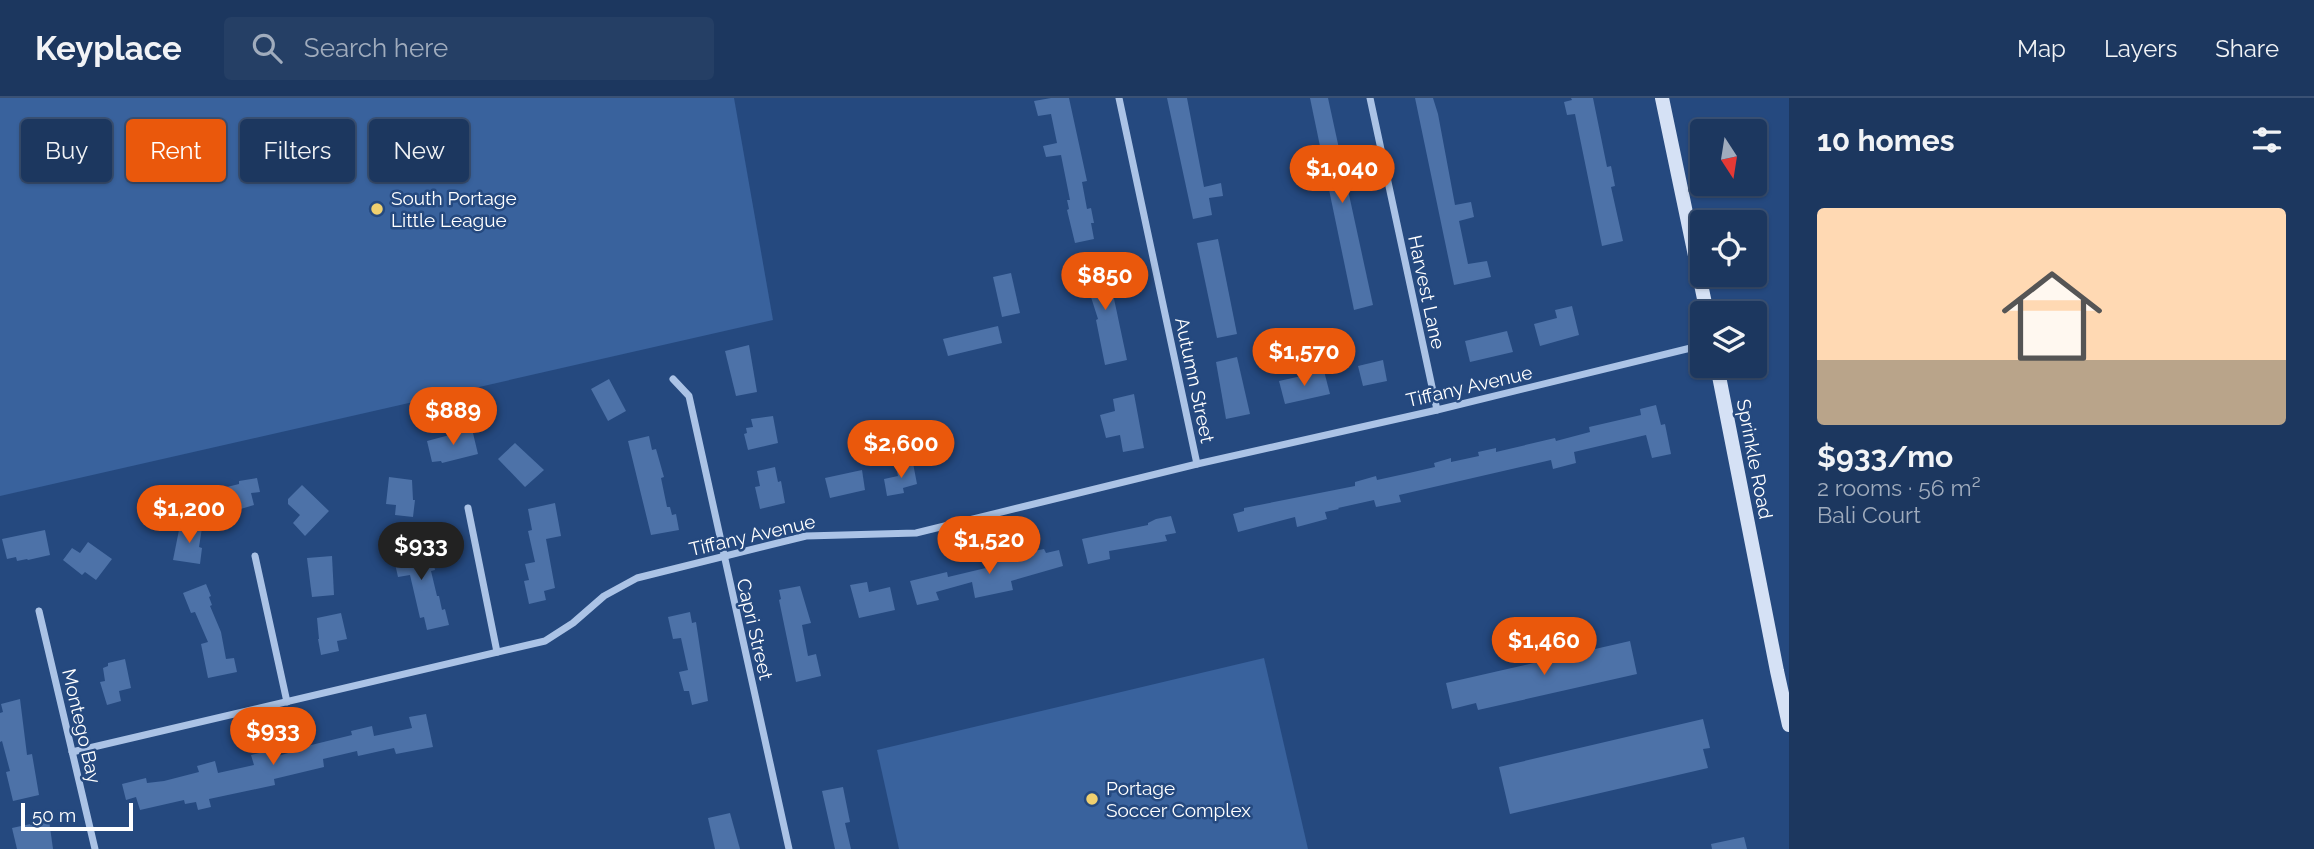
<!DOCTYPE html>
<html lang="en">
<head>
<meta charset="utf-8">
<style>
	:root { --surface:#1c375f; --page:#253f65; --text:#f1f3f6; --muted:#a0acbd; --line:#3a5174; --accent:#ea580c }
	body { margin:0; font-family:Raleway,sans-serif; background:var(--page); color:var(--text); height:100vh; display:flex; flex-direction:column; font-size:26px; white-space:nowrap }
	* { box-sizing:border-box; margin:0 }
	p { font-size:23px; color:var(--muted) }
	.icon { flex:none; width:38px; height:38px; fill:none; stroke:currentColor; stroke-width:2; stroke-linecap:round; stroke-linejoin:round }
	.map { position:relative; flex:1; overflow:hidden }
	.details { display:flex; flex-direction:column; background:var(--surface); width:525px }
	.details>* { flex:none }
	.guide { position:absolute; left:21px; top:21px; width:665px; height:63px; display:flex; gap:14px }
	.needle { width:46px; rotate:168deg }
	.tools { position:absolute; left:1690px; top:21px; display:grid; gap:14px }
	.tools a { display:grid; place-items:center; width:77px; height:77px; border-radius:7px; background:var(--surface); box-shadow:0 2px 5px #0004,0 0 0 2px var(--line); font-size:35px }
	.scale { position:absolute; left:21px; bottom:18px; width:112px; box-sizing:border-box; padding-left:7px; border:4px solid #fff; border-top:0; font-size:19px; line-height:24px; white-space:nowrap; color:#fff; -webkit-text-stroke:5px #25497f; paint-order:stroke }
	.price { position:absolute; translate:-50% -60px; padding:0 16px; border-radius:24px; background:var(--accent); color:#fff; font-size:23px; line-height:46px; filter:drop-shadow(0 2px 4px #0008) }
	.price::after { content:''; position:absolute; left:50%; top:42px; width:21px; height:16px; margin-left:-10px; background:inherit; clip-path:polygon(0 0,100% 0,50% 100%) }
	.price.current { background:#222; color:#fff }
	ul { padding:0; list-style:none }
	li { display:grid; align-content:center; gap:14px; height:371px; padding:0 28px }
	li span { display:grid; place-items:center; height:217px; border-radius:7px; color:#555 }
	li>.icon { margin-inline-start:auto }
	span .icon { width:126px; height:126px; fill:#fffc; stroke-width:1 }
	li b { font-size:30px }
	h2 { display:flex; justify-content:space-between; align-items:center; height:84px; padding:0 28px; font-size:30px }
	.pill { padding:0 24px; border-radius:7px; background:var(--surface); box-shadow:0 2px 5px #0004,0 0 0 2px var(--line); font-size:24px; line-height:63px }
	.pill.current { background:var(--accent); color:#fff }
	header { display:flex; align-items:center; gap:42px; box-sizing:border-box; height:98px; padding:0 35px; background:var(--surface); border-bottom:2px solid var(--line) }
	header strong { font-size:33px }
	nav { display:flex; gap:38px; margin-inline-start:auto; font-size:24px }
	.search { width:490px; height:63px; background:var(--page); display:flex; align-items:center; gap:18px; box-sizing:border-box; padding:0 24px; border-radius:7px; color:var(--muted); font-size:26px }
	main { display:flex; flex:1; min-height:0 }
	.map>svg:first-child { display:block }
	.green { fill:#39629d }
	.building { fill:#4d72a8 }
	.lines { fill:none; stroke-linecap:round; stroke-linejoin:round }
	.street { stroke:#abc3e6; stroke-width:7 }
	.secondary { stroke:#d5e1f5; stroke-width:14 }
	.poi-dot { fill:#f0d06f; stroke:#25497f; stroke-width:2.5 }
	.labels { text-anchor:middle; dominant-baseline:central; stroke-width:5; stroke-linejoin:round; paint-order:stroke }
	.poi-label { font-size:19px; fill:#fff; stroke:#25497f; text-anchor:start }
	.street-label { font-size:19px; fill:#fff; stroke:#25497f }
</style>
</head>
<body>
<header>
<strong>Keyplace</strong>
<div class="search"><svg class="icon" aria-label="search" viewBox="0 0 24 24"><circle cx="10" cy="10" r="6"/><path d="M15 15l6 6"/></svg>Search here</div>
<nav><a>Map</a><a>Layers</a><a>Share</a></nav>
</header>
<main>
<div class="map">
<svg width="1789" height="751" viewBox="0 0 1789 751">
	<rect width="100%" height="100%" fill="#25497f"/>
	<g class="green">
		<polygon points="0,0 734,0 773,222 0,398"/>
		<polygon points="1264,560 1308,751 899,751 877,652"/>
	</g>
	<g class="building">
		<polygon points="1051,0 1069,0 1087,83 1082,84 1087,111 1091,110 1094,125 1091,125 1094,141 1075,145 1067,112 1069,111 1067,102 1070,102 1061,57 1046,59 1043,48 1057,45 1051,16 1038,18 1034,3"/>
		<polygon points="1167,0 1187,0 1204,89 1221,85 1223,98 1209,100 1212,117 1193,121"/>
		<polygon points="1310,0 1328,0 1373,207 1354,212"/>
		<polygon points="1415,0 1433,0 1438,16 1455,107 1471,104 1474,119 1459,123 1468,166 1487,163 1491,179 1454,187"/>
		<polygon points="1571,0 1593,0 1607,69 1611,68 1615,88 1611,89 1623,143 1602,148 1575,16 1567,17 1564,4 1572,2"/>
		<polygon points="1218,141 1237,236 1217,240 1197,145"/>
		<polygon points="1106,163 1127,262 1105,267 1096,222 1098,221 1090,196 1088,196 1083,168"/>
		<polygon points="1011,175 1020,215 1002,219 993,179"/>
		<polygon points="1572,208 1579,237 1540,248 1534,226 1557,220 1555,212"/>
		<polygon points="998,228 1002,245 948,258 943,241"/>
		<polygon points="1507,233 1513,254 1470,264 1465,243"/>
		<polygon points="749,247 757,294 736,298 725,253"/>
		<polygon points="1237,259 1250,316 1226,321 1216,264"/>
		<polygon points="1383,262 1387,283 1363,288 1358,268"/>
		<polygon points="1324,273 1330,296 1285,306 1279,283"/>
		<polygon points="609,281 626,313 608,323 591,291"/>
		<polygon points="1134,296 1144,350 1123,354 1120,337 1106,340 1100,317 1115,313 1113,301"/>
		<polygon points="1656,307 1661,327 1665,326 1671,356 1652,360 1646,337 1574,354 1576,365 1553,371 1551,362 1399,397 1401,404 1376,409 1374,402 1338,410 1339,411 1325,414 1327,421 1297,429 1295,419 1238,434 1233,416 1244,413 1244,410 1355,388 1355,384 1376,378 1377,382 1409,375 1435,369 1434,365 1451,360 1451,364 1479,358 1478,354 1496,350 1496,354 1555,340 1556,343 1590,334 1589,329 1641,317 1640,311"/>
		<polygon points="773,318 778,345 748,352 744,336 747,335 746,330 753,329 751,321"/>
		<polygon points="472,331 478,356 442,365 441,363 432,364 427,343"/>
		<polygon points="649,338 652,352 656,351 664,379 661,380 667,409 670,409 672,417 676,416 679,432 651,437 628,343"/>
		<polygon points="515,345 544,372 525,389 498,361"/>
		<polygon points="913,365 917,386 903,390 904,395 887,398 884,381 898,378 896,369"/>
		<polygon points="775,369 778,384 781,383 785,405 760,411 755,389 760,388 757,373"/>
		<polygon points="862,372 865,392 830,400 825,380"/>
		<polygon points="389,379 412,382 413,402 415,402 413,419 395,417 396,407 386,406"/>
		<polygon points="257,380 260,394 251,395 254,407 234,413 233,410 224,412 219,391 239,386 239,383"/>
		<polygon points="302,387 329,413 305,438 293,425 300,417 288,406 288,401"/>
		<polygon points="555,405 561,438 546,441 555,490 544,493 546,502 529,506 524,483 529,482 525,466 535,464 528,433 532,432 528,411"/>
		<polygon points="1171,418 1176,435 1165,437 1167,443 1109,453 1110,461 1088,466 1082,441 1148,427 1148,425 1156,421"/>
		<polygon points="180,427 202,430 199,449 202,450 200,466 173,462"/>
		<polygon points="45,432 50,457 28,462 27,461 17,463 16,459 7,461 2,441"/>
		<polygon points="418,442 423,458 432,457 435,472 431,473 437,498 439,498 442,512 445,511 449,527 427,532 424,519 420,520 410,477 398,479 391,448"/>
		<polygon points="88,444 112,461 96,482 85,474 82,477 63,462 72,450 80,455"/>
		<polygon points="1044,451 1046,455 1059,452 1063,468 1011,483 1013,492 975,500 972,484 936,494 939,502 917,507 910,483 947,474 948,479 990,469 988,462"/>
		<polygon points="332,458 334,497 312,499 307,460"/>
		<polygon points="867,484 869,494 890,489 895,512 859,520 850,487"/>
		<polygon points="206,486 211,498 209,499 212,507 210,508 221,534 226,561 234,560 237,574 208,580 201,546 208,544 195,514 191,515 183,495"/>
		<polygon points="800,488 811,525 802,527 808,558 816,556 821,578 796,584 779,502 781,501 779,492"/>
		<polygon points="690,514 692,525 696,524 708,603 692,607 689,593 684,593 679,574 688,572 681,540 673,541 668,519"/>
		<polygon points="341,515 347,541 337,543 339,553 321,557 318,541 319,541 317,520"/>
		<polygon points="1630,543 1637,576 1478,612 1476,605 1452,611 1446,585"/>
		<polygon points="125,561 131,590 119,593 121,603 107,607 100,584 105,583 103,570 108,568 108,565"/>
		<polygon points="20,601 27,657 32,656 39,697 13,703 6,674 10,673 2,643 0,644 0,615 3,614 1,606"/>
		<polygon points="426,616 433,649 396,656 394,650 358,658 357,653 323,661 324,669 274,681 275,687 209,701 211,709 198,712 196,704 185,706 184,702 140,712 136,699 126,702 122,686 146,680 147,685 164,683 199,674 197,668 215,663 218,675 254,667 251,657 268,653 270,660 303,651 303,649 352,637 351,633 372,628 374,638 412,630 409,619"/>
		<polygon points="1703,621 1710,650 1703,651 1708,670 1510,716 1499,669"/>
		<polygon points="843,689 850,724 845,725 851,751 835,751 822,693"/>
		<polygon points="730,715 740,751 715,751 708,720"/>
		<polygon points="49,722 53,751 17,751 12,730"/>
		<polygon points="1744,739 1747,751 1712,751 1711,746"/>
	</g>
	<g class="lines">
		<g class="street">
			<polyline points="1119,0 1197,366"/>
			<polyline points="1370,0 1437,312"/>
			<polyline points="673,281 689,298 789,751"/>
			<polyline points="468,410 497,554"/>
			<polyline points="255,458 287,604"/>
			<polyline points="39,513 95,751"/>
			<polyline points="72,654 545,543 573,525 604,498 637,480 806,438 916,435 1197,366 1437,312 1703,247"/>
		</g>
		<g class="secondary">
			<polyline points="1662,0 1707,215"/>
			<polyline points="1717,268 1777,573 1789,627"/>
		</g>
	</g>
	<g class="poi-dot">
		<circle cx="377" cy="111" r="7"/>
		<circle cx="1092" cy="701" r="7"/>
	</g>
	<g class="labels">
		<g class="poi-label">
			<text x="391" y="100">South Portage<tspan x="391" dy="22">Little League</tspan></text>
			<text x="1106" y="690">Portage<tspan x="1106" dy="22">Soccer Complex</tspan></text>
		</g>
		<g class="street-label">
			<text transform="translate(1427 194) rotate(78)">Harvest Lane</text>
			<text transform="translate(1195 282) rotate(78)">Autumn Street</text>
			<text transform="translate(1469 288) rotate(-13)">Tiffany Avenue</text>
			<text transform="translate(1755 361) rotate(79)">Sprinkle Road</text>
			<text transform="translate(752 437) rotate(-13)">Tiffany Avenue</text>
			<text transform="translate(755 531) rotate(77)">Capri Street</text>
			<text transform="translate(82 628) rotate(77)">Montego Bay</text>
		</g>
	</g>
</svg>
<div class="tools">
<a><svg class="needle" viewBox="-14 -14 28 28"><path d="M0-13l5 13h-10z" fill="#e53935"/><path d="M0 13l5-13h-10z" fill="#a0acbd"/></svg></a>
<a><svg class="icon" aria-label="locate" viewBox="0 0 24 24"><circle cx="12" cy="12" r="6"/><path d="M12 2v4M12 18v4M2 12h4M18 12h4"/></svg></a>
<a><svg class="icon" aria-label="layers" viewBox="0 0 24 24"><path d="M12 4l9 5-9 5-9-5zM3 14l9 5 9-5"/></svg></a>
</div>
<div class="scale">50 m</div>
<b class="price" style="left:1342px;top:107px">$1,040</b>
<b class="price" style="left:1105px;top:214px">$850</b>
<b class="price" style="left:1304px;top:290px">$1,570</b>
<b class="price" style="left:453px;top:349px">$889</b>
<b class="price" style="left:901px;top:382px">$2,600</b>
<b class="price" style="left:189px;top:447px">$1,200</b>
<b class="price" style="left:989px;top:478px">$1,520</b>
<b class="price current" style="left:421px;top:484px">$933</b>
<b class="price" style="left:1544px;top:579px">$1,460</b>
<b class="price" style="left:273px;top:669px">$933</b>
<div class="guide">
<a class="pill">Buy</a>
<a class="pill current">Rent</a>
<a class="pill">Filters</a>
<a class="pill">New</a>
</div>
</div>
<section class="details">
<h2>10 homes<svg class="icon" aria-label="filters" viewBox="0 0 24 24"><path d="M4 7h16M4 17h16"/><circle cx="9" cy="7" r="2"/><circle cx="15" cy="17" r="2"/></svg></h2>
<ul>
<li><span style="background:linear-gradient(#ffd9b3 70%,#b9a48a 0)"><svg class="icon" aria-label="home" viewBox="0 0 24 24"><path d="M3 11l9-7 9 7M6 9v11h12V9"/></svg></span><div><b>$933/mo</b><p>2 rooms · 56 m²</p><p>Bali Court</p></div></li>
</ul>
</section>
</main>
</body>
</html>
